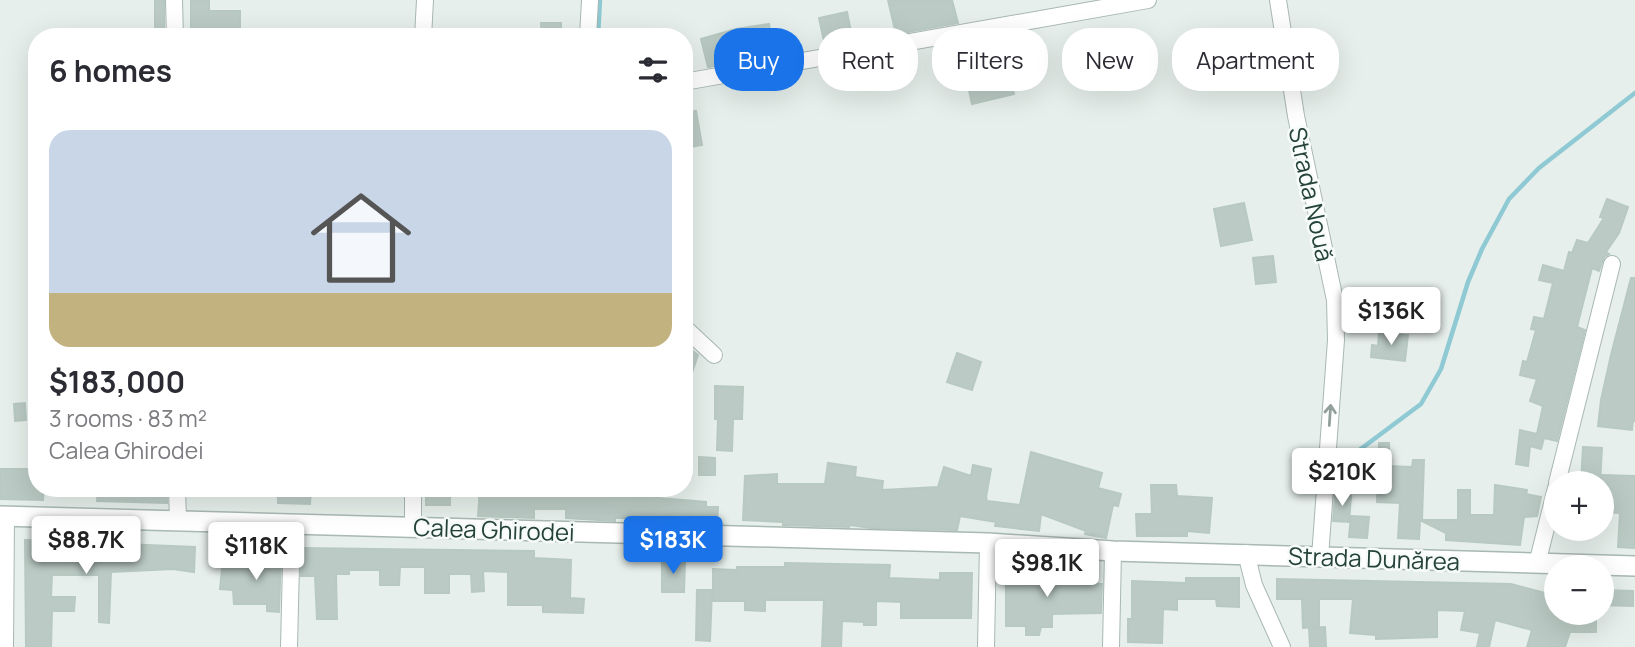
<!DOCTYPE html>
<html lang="en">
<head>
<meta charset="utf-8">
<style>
	:root { --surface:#fff; --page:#f7f7f7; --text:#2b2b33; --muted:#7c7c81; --line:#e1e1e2; --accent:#1a73e8 }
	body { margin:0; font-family:Manrope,sans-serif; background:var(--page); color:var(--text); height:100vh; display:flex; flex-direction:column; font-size:26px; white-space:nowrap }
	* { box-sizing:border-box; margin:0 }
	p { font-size:23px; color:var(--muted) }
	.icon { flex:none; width:38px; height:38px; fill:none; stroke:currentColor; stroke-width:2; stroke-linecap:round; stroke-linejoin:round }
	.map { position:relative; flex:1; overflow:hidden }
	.side { position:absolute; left:28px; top:28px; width:665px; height:469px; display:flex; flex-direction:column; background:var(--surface); border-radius:28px; box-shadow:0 7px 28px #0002 }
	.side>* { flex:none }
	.guide { position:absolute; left:714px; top:28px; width:665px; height:63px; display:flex; gap:14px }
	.buttons { position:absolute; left:1544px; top:471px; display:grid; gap:14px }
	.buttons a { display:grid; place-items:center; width:70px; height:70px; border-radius:50%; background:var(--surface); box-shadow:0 7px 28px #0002; font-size:35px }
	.price { position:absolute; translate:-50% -60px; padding:0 16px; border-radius:7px; background:#fff; color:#222; font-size:23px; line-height:46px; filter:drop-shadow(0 2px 4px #0008) }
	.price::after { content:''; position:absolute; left:50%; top:42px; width:21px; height:16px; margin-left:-10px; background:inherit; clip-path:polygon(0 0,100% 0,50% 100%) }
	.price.selected { background:var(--accent); color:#fff }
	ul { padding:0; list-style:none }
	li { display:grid; align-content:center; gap:14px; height:371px; padding:0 21px }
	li+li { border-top:2px solid var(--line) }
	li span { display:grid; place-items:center; height:217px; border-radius:21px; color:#555 }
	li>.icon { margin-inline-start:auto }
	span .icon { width:126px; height:126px; fill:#fffc; stroke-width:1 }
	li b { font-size:30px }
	h2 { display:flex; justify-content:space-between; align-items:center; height:84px; padding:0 21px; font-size:30px }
	.pill { padding:0 24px; border-radius:28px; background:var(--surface); box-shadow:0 7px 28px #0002; font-size:24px; line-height:63px }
	.pill.selected { background:var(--accent); color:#fff }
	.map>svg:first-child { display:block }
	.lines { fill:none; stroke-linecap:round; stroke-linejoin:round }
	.stream { stroke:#8ec9d4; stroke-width:4.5 }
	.building { fill:#bbcac4; stroke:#b8c9c2; stroke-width:2 }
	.minor-casing { stroke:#a8b8b2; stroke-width:18 }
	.tertiary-casing { stroke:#a8b8b2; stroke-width:22 }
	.minor { stroke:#fff; stroke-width:16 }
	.tertiary { stroke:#fff; stroke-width:19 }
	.oneway { stroke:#92a09c }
	.labels { text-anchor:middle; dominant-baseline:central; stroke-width:5; stroke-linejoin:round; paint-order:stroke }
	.street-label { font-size:24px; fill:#24423a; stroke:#f7fbf9 }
</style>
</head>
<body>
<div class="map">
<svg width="1635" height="647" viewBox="0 0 1635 647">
	<rect width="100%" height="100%" fill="#e6efeb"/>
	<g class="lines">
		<g class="stream">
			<polyline points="598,37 600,0"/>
			<polyline points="1354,454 1421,404 1441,369 1468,282 1482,249 1509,199 1539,168 1635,93"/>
		</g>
	</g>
	<g class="building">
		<rect x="155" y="0" width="9" height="37"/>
		<polygon points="191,0 209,0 209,11 240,11 240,37 191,37"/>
		<polygon points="888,0 952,0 958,23 896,34"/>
		<polygon points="847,12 853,42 825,46 819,18"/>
		<polygon points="541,23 561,23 561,37 542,37"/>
		<polygon points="769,24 774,55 708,67 701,39 736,29"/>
		<polygon points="1122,36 1128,69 1102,73 1096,40"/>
		<polygon points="1005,52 1014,94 972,104 963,62"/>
		<polygon points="696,111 702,145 684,148 684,113"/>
		<polygon points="1607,199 1628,207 1619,233 1606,252 1609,254 1604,257 1599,271 1592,268 1577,327 1585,330 1557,441 1544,438 1541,449 1530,446 1528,466 1516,464 1520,430 1537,434 1543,406 1530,401 1537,379 1520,375 1523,361 1527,362 1536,330 1531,329 1534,317 1544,319 1553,283 1539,280 1543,265 1564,271 1569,252 1572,253 1577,240 1588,243 1604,218 1600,217"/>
		<polygon points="1244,203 1252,240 1221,246 1214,209"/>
		<polygon points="1273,256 1276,282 1256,284 1253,258"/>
		<polygon points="1631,278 1635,278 1635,421 1633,421 1632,430 1598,426 1601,400 1611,355"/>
		<polygon points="1379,333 1408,335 1405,361 1371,357 1372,345 1378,346"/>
		<polygon points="684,344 698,355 686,390 684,390"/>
		<polygon points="957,353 981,362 972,390 947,382"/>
		<polygon points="715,386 743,387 742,419 733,419 732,451 717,450 718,419 715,419"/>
		<polygon points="25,403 26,420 15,421 14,404"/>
		<polygon points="1379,443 1389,443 1389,466 1412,467 1413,460 1424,460 1422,520 1458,520 1458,490 1470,490 1470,515 1494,515 1495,485 1527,490 1526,494 1541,497 1537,516 1524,517 1520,545 1446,540 1446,533 1420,520 1419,539 1398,538 1400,503 1377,502"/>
		<polygon points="1583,447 1602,448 1600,483 1581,483"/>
		<polygon points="1031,452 1102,473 1098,488 1121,494 1118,506 1113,505 1106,538 1085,534 1086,531 1041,514 1039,531 995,526 996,522 960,516 957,530 871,528 850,525 849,527 783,525 783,522 743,520 745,476 777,474 777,484 825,484 828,463 856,467 855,477 883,481 882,490 938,487 944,467 971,476 973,465 991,469 986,497 987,501 1020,505"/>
		<polygon points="699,457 715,458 715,475 699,475"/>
		<polygon points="0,469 37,469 37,488 44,488 43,500 0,499"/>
		<polygon points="1601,475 1635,476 1635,548 1618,547 1620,513 1601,512"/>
		<polygon points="1151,485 1176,485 1177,496 1212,498 1209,533 1187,531 1187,536 1137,536 1136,514 1152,514"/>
		<polygon points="98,488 167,488 167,503 97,501"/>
		<polygon points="278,488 311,488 310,504 278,503"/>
		<rect x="426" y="488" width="24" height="17"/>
		<polygon points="549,488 593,491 592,488 607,488 607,497 659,498 706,502 706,507 718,507 717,523 670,521 670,518 615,518 615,521 566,518 566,509 534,509 534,518 478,516 480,489 549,493"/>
		<polygon points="1335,495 1351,496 1349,522 1333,521"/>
		<polygon points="1351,516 1369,517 1367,538 1349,537"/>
		<polygon points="25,540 195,547 194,572 173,569 111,572 109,623 99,622 99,575 52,575 51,597 75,597 74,611 52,611 51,647 26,647"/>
		<polygon points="302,548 534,551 534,558 571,560 570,598 584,599 583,613 543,612 543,605 508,605 508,572 483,571 484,591 472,592 471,574 449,574 449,593 425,593 425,567 400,567 399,585 380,585 380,570 349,570 349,574 336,574 337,619 317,619 315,576 301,576"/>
		<polygon points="257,552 281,553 279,612 267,611 267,604 234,604 233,590 220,589 222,569 258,569"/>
		<polygon points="662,561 685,561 684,592 662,592"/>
		<polygon points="785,563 890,565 889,578 940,580 940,573 972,573 971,618 901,618 901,602 876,601 876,625 864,625 864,622 842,621 841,647 822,647 824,600 765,600 765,611 745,610 745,601 713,601 713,569 737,570 737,567 785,567"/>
		<polygon points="1006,572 1063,573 1064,583 1102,584 1101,613 1052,614 1052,627 1041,627 1039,635 1026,635 1026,626 1006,626"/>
		<polygon points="1550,576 1556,576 1556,612 1596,612 1596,632 1570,632 1565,647 1527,647 1532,630 1495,620 1489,647 1477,647 1480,633 1461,630 1465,611 1437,610 1437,637 1376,639 1376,635 1350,633 1353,599 1319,599 1319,627 1303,628 1302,599 1277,599 1277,579 1511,584 1545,593"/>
		<polygon points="1186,578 1239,578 1239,607 1217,606 1216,599 1177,599 1177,610 1163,609 1162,643 1128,642 1128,619 1132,619 1132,581 1186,583"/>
		<polygon points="697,590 712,590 710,641 696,640"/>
		<polygon points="1601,590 1633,591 1633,606 1601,605"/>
		<polygon points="1325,627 1326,647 1310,647 1309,628"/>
	</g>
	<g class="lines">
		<g class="minor-casing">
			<g id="minor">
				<polyline points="174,0 175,37"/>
				<polyline points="1278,0 1296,116 1335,300 1336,340 1320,557"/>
				<polyline points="423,37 425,0"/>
				<polyline points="588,37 590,0"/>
				<polyline points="684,82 1148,0"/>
				<polyline points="684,327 714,355"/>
				<polyline points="1557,483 1612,264"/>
				<polyline points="177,488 178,520"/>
				<polyline points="413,527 413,488"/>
				<polyline points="1246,553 1254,585 1282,647"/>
				<polyline points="1537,564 1556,488"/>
				<polyline points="5,647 6,517"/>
				<polyline points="289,647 292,523"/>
				<polyline points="986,647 988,543"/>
				<polyline points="1111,647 1113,551"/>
			</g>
		</g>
		<g class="tertiary-casing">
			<polyline id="tertiary" points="0,516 988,543 1113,551 1635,566"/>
		</g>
		<use href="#minor" class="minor"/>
		<use href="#tertiary" class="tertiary"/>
	</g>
	<defs><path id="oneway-shaft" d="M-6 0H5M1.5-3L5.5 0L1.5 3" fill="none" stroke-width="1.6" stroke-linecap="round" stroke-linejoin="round" transform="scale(1.75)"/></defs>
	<use class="oneway" href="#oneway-shaft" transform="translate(1330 415) rotate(-86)"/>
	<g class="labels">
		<g class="street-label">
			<text transform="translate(1312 194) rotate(78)">Strada Nouă</text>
			<text transform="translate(494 529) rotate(2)">Calea Ghirodei</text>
			<text transform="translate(1374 558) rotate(2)">Strada Dunărea</text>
		</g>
	</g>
</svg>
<div class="buttons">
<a>+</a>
<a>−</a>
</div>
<b class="price" style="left:1391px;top:347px">$136K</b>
<b class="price" style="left:1342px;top:508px">$210K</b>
<b class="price" style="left:86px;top:576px">$88.7K</b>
<b class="price selected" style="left:673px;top:576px">$183K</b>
<b class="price" style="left:256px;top:582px">$118K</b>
<b class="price" style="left:1047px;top:599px">$98.1K</b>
<div class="guide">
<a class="pill selected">Buy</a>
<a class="pill">Rent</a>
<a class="pill">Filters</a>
<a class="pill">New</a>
<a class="pill">Apartment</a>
</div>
<section class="side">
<h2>6 homes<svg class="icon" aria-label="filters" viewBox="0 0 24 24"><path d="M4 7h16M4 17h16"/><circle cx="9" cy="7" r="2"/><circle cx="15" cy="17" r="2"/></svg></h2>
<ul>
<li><span style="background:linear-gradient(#c9d6e8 75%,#c2b280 0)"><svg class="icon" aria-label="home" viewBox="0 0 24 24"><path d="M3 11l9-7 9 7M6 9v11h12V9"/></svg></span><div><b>$183,000</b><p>3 rooms · 83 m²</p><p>Calea Ghirodei</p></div></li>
</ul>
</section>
</div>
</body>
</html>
